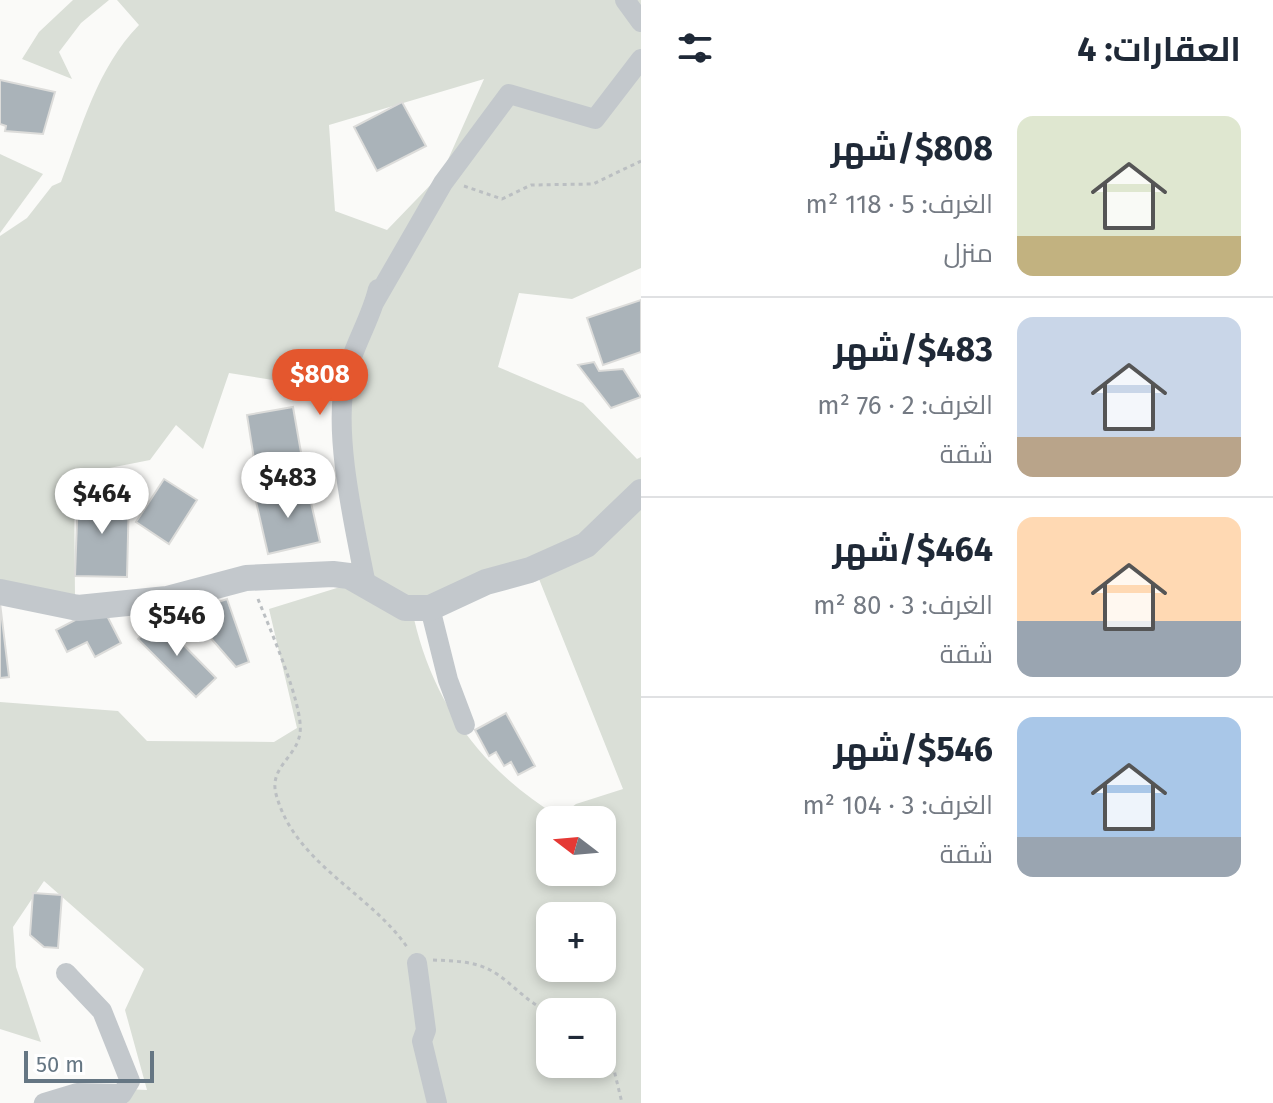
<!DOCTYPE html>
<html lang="ar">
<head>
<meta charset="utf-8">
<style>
	:root { --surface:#fff; --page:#f2f2f3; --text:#1f2937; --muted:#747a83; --line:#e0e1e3; --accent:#e4572e }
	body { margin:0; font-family:"Fira Sans",Cairo,sans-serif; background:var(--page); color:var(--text); direction:rtl; height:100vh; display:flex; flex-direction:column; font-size:30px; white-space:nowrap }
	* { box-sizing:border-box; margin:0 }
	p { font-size:26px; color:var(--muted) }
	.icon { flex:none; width:44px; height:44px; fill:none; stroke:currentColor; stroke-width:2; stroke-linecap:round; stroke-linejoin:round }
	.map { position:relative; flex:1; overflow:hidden; direction:ltr }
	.drawer { display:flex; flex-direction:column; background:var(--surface); width:632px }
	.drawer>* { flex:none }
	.needle { width:52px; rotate:286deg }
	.controls { position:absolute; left:536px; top:806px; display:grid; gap:16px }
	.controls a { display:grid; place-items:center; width:80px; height:80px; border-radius:16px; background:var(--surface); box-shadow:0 4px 12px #0003; font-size:40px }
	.scale { position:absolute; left:24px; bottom:20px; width:130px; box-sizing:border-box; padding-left:8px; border:4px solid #657683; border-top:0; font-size:22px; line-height:28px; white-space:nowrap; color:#657683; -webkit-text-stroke:6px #fff; paint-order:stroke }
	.price { position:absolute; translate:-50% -68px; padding:0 18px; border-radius:28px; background:#fff; color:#222; font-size:26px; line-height:52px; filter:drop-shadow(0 2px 4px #0008) }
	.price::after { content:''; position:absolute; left:50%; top:48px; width:24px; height:18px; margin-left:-12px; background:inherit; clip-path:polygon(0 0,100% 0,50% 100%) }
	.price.active { background:var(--accent); color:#fff }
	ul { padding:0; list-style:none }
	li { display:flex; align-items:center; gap:24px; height:200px; padding:0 32px }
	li+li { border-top:2px solid var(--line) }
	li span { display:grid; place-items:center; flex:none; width:224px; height:160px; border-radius:16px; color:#555 }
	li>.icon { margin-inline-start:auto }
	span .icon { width:96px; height:96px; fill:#fffc; stroke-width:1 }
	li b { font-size:34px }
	h2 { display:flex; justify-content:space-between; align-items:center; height:96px; padding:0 32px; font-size:34px }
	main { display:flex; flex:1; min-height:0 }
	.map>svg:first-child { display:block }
	.green { fill:#dadfd7; fill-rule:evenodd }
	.building { fill:#aab3b9; stroke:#dcdcda; stroke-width:2 }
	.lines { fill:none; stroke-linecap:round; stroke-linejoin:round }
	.path { stroke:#bbbfc2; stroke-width:3; stroke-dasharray:4 4; stroke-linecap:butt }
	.minor { stroke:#c3c8cc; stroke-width:20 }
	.tertiary { stroke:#c3c8cc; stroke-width:26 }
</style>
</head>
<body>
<main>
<section class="drawer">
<h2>العقارات: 4<svg class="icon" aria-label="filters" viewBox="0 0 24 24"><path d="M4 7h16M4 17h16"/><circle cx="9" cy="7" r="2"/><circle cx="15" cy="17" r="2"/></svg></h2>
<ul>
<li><span style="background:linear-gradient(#dfe7d0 75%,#c2b280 0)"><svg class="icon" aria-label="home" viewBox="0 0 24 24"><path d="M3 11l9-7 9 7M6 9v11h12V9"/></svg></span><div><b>$808/شهر</b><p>الغرف: 5 · 118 m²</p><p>منزل</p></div></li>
<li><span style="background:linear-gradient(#c9d6e8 75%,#b9a48a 0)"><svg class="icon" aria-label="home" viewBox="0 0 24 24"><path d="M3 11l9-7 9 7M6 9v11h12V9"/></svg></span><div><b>$483/شهر</b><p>الغرف: 2 · 76 m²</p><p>شقة</p></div></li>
<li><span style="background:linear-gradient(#ffd9b3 65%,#9aa5b1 0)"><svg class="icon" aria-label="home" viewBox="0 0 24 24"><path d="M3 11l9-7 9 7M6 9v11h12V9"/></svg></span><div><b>$464/شهر</b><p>الغرف: 3 · 80 m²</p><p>شقة</p></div></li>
<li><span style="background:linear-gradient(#a9c7e8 75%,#9aa5b1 0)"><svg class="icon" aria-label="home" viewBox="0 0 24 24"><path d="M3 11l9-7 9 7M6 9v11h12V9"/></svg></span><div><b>$546/شهر</b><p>الغرف: 3 · 104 m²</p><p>شقة</p></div></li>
</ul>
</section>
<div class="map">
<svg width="641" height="1103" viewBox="0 0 641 1103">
	<rect width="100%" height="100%" fill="#fafaf8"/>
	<g class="green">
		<polygon points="73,0 109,0 81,23 59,52 72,79 22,59 39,32"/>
		<path d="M117,0H641V268L572,299L519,293L498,367L583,403L637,459L641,457V1103H33C63,1081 112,1089 147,1090L125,1010L144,969L44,881L13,927L16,967L41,1042L0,1029V702L118,711L147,741L274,742L297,728L269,609L353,583L335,390L229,373L203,449L176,425L150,460L74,475L75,596L0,589V236L27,218L52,186L61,182C82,127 97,68 139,25ZM484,79L442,173L387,230L335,211L329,125ZM531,559L623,789L576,804L559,817C483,771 434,705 414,619ZM550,820H602V872H550ZM550,916H602V968H550ZM550,1012H602V1064H550Z"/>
		<polygon points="0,154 43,174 0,233"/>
	</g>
	<g class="building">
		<polygon points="0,80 55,92 43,134 5,131 6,126 0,124"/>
		<polygon points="402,102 426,146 377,171 354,127"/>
		<polygon points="641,300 641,352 603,365 587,318"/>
		<polygon points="594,362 599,371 623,369 641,397 611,408 578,365"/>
		<polygon points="293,407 303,464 256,472 247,415"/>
		<polygon points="164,479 197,500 169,544 136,522"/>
		<polygon points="307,485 320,542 268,554 255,497"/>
		<polygon points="78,494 129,495 127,577 75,576"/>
		<polygon points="227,599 249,662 236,667 188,612"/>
		<polygon points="0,603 9,677 0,678"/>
		<polygon points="102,606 121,643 95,657 87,642 67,652 56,630"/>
		<polygon points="158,619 216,678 196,697 138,639"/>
		<polygon points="506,713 535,766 518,775 511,762 504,766 496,752 489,756 475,730"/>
		<polygon points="33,893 62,895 58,948 44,947 30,935"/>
	</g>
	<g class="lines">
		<g class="path">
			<polyline points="464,186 502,199 531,185 593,184 641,161"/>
			<path d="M258,599C269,627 304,706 300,733C297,757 269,767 276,794C294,863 370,893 407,947"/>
			<path d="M433,960C453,961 473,961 490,970C512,981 531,1009 554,1012"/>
			<polyline points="602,1035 608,1045 622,1103"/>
		</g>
		<g class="minor">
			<polyline points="625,0 641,22"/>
			<polyline points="375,301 443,183 509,94 595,119 641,59"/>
			<path d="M366,585C355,528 332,432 346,376C353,346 371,319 378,289"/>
			<polyline points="430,608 448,680 465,725"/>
			<polyline points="417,963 426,1030 422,1041 437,1103"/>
			<polyline points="44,1103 77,1093 122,1094 130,1081 102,1011 66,973"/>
		</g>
		<polyline class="tertiary" points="0,592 78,608 167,599 246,578 333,574 349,576 405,608 430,608 486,582 530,570 586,545 641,492"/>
	</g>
</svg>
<div class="controls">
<a><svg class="needle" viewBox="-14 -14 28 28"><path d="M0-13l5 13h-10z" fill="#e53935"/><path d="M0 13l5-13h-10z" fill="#747a83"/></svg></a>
<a>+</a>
<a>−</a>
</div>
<div class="scale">50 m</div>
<b class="price active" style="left:320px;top:417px">$808</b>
<b class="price" style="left:288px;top:520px">$483</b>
<b class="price" style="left:102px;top:536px">$464</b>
<b class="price" style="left:177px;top:658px">$546</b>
</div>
</main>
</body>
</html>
